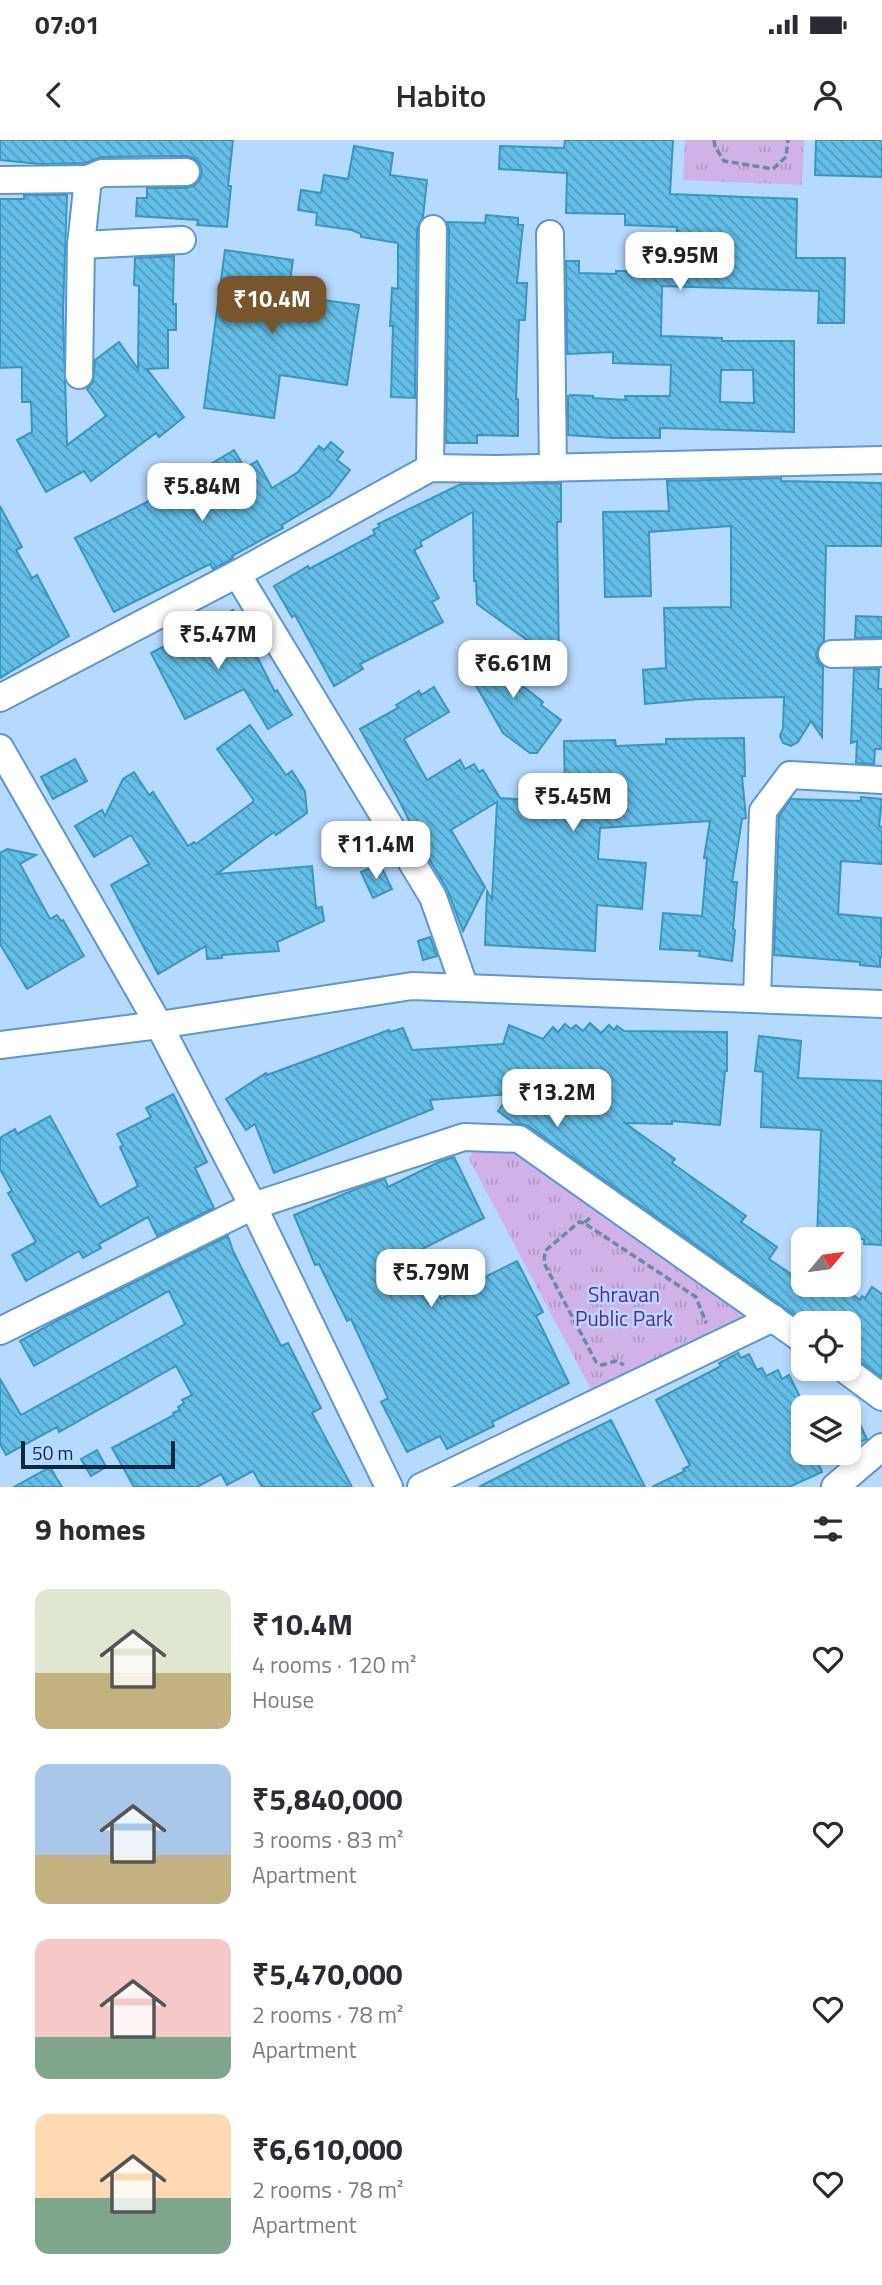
<!DOCTYPE html>
<html lang="en">
<head>
<meta charset="utf-8">
<style>
	:root { --surface:#fff; --page:#f2f2f3; --text:#2b2b33; --muted:#7c7c81; --accent:#77552d }
	body { margin:0; font-family:"Titillium Web",sans-serif; background:var(--page); color:var(--text); height:100vh; display:flex; flex-direction:column; font-size:26px; white-space:nowrap }
	* { box-sizing:border-box; margin:0 }
	p { font-size:23px; color:var(--muted) }
	.icon { flex:none; width:38px; height:38px; fill:none; stroke:currentColor; stroke-width:2; stroke-linecap:round; stroke-linejoin:round }
	.map { position:relative; height:1347px; overflow:hidden }
	.side { display:flex; flex-direction:column; background:var(--surface); flex:1 }
	.side>* { flex:none }
	.needle { width:46px; rotate:61deg }
	.tools { position:absolute; left:791px; top:1087px; display:grid; gap:14px }
	.tools a { display:grid; place-items:center; width:70px; height:70px; border-radius:14px; background:var(--surface); box-shadow:0 4px 10px #0003; font-size:35px }
	.scale { position:absolute; left:21px; bottom:18px; width:154px; box-sizing:border-box; padding-left:7px; border:4px solid #112940; border-top:0; font-size:19px; line-height:24px; white-space:nowrap; color:#112940; -webkit-text-stroke:5px #b6d9fe; paint-order:stroke }
	.price { position:absolute; translate:-50% -60px; padding:0 16px; border-radius:14px; background:#fff; color:#222; font-size:23px; line-height:46px; filter:drop-shadow(0 2px 4px #0008) }
	.price::after { content:''; position:absolute; left:50%; top:42px; width:21px; height:16px; margin-left:-10px; background:inherit; clip-path:polygon(0 0,100% 0,50% 100%) }
	.price.selected { background:var(--accent); color:#fff }
	ul { padding:0; list-style:none }
	li { display:flex; align-items:center; gap:21px; height:175px; padding:0 35px }
	li span { display:grid; place-items:center; flex:none; width:196px; height:140px; border-radius:14px; color:#555 }
	li>.icon { margin-inline-start:auto }
	span .icon { width:84px; height:84px; fill:#fffc; stroke-width:1 }
	li b { font-size:30px }
	h2 { display:flex; justify-content:space-between; align-items:center; height:84px; padding:0 35px; font-size:30px }
	.status { display:flex; justify-content:space-between; align-items:center; height:49px; padding:0 35px; background:var(--surface); direction:ltr }
	.status svg { height:19px; fill:currentColor }
	header { display:flex; justify-content:space-between; align-items:center; height:91px; padding:0 35px; background:var(--surface); font-size:32px; font-weight:600 }
	.map>svg:first-child { display:block }
	.park { fill:url(#park-tufts) }
	.building { fill:url(#building-back-hatch); stroke:#3996be; stroke-width:2; fill-rule:evenodd }
	.lines { fill:none; stroke-linecap:round; stroke-linejoin:round }
	.minor-casing { stroke:#5e96cf; stroke-width:30 }
	.path { stroke:#6a88a7; stroke-width:3.5; stroke-dasharray:7 3.5; stroke-linecap:butt }
	.minor { stroke:#fff; stroke-width:26 }
	.labels { text-anchor:middle; dominant-baseline:central; stroke-width:5; stroke-linejoin:round; paint-order:stroke }
	.park-label { font-size:21px; fill:#67278d; stroke:#b6d9fe }
</style>
</head>
<body>
<div class="status"><b>07:01</b><svg viewBox="0 0 49 12"><path d="M0 12V9h3v3zM5 12V6h3v6zM10 12V3h3v9zM15 12V0h3v12zM26 1h20v11H26zM47 4h2v5h-2z"/></svg></div>
<header><svg class="icon" aria-label="back" viewBox="0 0 24 24"><path d="M15 5l-7 7 7 7"/></svg>Habito<svg class="icon" aria-label="person" viewBox="0 0 24 24"><circle cx="12" cy="8" r="4"/><path d="M4 21q1-7 8-7t8 7"/></svg></header>
<div class="map">
<svg width="882" height="1347" viewBox="0 0 882 1347">
	<defs>
		<pattern id="park-tufts" width="24" height="20" patternUnits="userSpaceOnUse" patternTransform="scale(1.75)"><rect width="24" height="20" fill="#d0b1e8"/><path d="M3 7l-1-3M5 7V3M7 7l1-3M15 17l-1-3M17 17v-4M19 17l1-3" fill="none" stroke="#b298c8"/></pattern>
		<pattern id="building-back-hatch" width="6" height="6" patternUnits="userSpaceOnUse" patternTransform="scale(1.75)"><rect width="6" height="6" fill="#64bfe8"/><path d="M-1 5l2 2M0 0l6 6M5-1l2 2" fill="none" stroke="#519bbd"/></pattern>
	</defs>
	<rect width="100%" height="100%" fill="#b6d9fe"/>
	<g class="park">
		<polygon points="685,0 804,0 802,45 683,40"/>
		<polygon points="477,1005 517,1007 760,1178 595,1257 469,1019"/>
	</g>
	<g class="building">
		<polygon points="0,0 233,0 228,46 231,46 227,87 197,85 198,80 136,76 137,58 147,58 147,48 186,48 195,45 200,39 202,31 199,23 193,18 186,16 102,17 85,23 40,24 0,20"/>
		<path d="M565,0H673L670,54L797,59L796,118H845L844,183H818L819,151L662,146L661,196L722,198V201H794V292L660,288V298H613L568,295V256L571,255L593,256V258L626,260L625,256H670L671,225L613,223V212L567,214L566,121H579V133L616,134V131H635L636,125H676L677,87L625,85V74L566,73L567,33L499,29L500,6L564,8ZM721,230H753L754,263L720,262Z"/>
		<polygon points="816,0 882,0 882,37 815,35"/>
		<polygon points="354,6 393,13 390,35 427,40 423,77 417,89 415,258 391,257 393,186 390,186 392,148 398,149 398,103 361,97 361,94 352,90 316,85 317,73 298,70 301,50 321,53 324,35 348,39"/>
		<polygon points="24,55 67,55 63,171 67,305 106,276 87,249 93,242 95,220 119,202 138,229 139,146 134,145 135,118 174,116 173,164 176,164 176,190 168,190 168,228 147,229 184,277 159,297 156,293 91,341 84,331 46,352 17,300 32,292 31,262 22,262 22,227 0,228 0,59 24,59"/>
		<polygon points="486,75 518,78 518,85 523,85 517,143 527,143 525,180 519,180 516,259 518,259 518,296 477,295 477,303 446,303 449,89 447,82 485,83"/>
		<polygon points="225,110 293,120 288,155 359,165 347,245 280,235 274,278 204,268"/>
		<polygon points="331,302 343,312 337,320 350,330 330,356 282,385 283,388 232,416 233,418 230,420 213,429 210,424 114,472 75,398 167,352 163,344 192,330 194,334 234,310 245,328 257,321 272,348 298,332 319,306 324,310"/>
		<polygon points="781,338 781,341 882,343 882,406 826,406 824,501 819,506 816,514 818,522 823,527 822,597 811,581 798,602 791,606 783,603 780,596 783,588 784,557 700,559 645,564 643,530 666,528 664,468 731,467 731,386 649,392 651,456 605,457 603,372 669,371 667,341"/>
		<polygon points="561,343 561,382 557,382 559,523 477,464 476,441 474,441 473,372 420,402 422,406 414,410 439,458 432,462 443,482 360,524 363,529 334,546 295,475 292,477 274,446 308,426 309,429 375,394 373,390 380,386 378,384 461,344"/>
		<polygon points="0,366 22,407 16,410 32,438 37,435 69,496 0,538"/>
		<polygon points="233,470 275,552 277,550 292,575 268,589 244,549 185,579 151,513"/>
		<polygon points="856,476 882,477 882,497 855,498"/>
		<polygon points="508,505 527,539 520,544 543,562 541,565 561,580 537,613 530,613 503,593 466,528"/>
		<polygon points="854,529 879,529 878,549 882,549 882,609 875,609 874,624 856,623 857,601 851,603"/>
		<polygon points="434,547 449,572 404,599 427,640 460,620 465,629 474,624 479,632 483,630 500,658 540,661 540,655 565,656 564,601 615,600 616,606 666,604 666,599 744,598 745,636 742,636 746,678 742,679 732,742 737,742 733,789 735,790 732,821 699,816 700,811 660,809 663,773 702,776 707,718 704,718 710,681 600,688 598,719 646,723 642,769 597,765 595,811 485,805 487,751 492,759 497,662 451,690 485,747 463,791 447,749 423,709 401,664 360,589 398,568 396,565 419,551 421,555"/>
		<polygon points="250,585 286,635 292,631 305,651 307,673 276,695 274,692 217,734 312,726 316,768 322,767 324,781 277,802 279,811 222,815 222,818 207,819 206,806 158,834 111,745 149,724 131,695 94,717 75,686 102,670 105,676 123,639 134,632 149,655 153,652 188,706 194,702 196,704 253,662 253,659 217,609"/>
		<polygon points="75,619 87,641 53,659 41,637"/>
		<polygon points="861,657 882,659 879,686 882,687 882,724 841,721 838,774 881,778 882,817 880,817 880,827 860,825 860,822 774,815 779,676 791,659 861,661"/>
		<polygon points="7,709 36,715 20,724 50,779 57,775 61,781 63,780 84,816 27,849 0,804 0,713"/>
		<polygon points="380,724 392,749 373,758 361,732"/>
		<polygon points="430,797 437,816 423,820 418,801"/>
		<polygon points="590,883 601,893 609,885 614,890 617,886 624,891 727,892 727,931 725,931 720,985 672,981 672,984 625,983 675,1019 672,1023 746,1076 741,1082 777,1107 769,1119 803,1142 803,1144 819,1153 825,1144 839,1144 860,1160 862,1156 865,1158 872,1147 882,1154 882,1237 849,1214 849,1183 806,1183 528,986 514,983 498,971 511,954 430,960 433,969 274,1033 255,984 246,990 226,959 266,933 267,935 389,890 390,892 403,888 412,910 503,904 509,885 543,899 553,887 558,892 565,884 571,889 576,885 583,891"/>
		<polygon points="759,896 801,901 798,938 882,941 882,1105 864,1104 864,1099 817,1099 821,990 761,987 763,932 755,931"/>
		<polygon points="173,954 207,1022 195,1028 214,1068 157,1096 148,1077 99,1104 101,1108 83,1118 79,1111 26,1141 12,1115 36,1102 8,1053 12,1051 0,1029 0,998 15,989 17,994 50,976 100,1067 138,1046 120,1007 123,1005 117,994 151,977 146,968"/>
		<polygon points="454,1017 484,1078 418,1111 441,1159 517,1121 543,1172 536,1176 569,1243 492,1282 494,1286 447,1309 440,1296 407,1312 381,1262 388,1258 351,1179 347,1181 319,1124 315,1125 294,1075 356,1049 385,1039 388,1047 439,1022"/>
		<polygon points="228,1096 233,1111 281,1206 288,1203 321,1268 312,1273 352,1347 262,1347 253,1331 227,1345 221,1334 197,1347 134,1347 112,1308 174,1275 173,1273 180,1270 178,1267 184,1263 182,1260 192,1255 176,1226 59,1292 57,1287 6,1315 0,1304 0,1239 21,1275 185,1184 169,1151 34,1226 20,1201 60,1179"/>
		<polygon points="738,1213 741,1218 749,1214 757,1230 762,1228 766,1236 778,1230 782,1239 789,1235 805,1267 793,1267 803,1290 803,1312 813,1312 822,1332 789,1347 652,1347 685,1331 683,1329 690,1325 656,1260 721,1226 719,1223"/>
		<polygon points="849,1261 867,1299 849,1307"/>
		<polygon points="611,1280 645,1347 479,1347 566,1302"/>
		<polygon points="97,1310 106,1327 91,1336 81,1319"/>
		<polygon points="50,1327 62,1347 14,1347"/>
	</g>
	<g class="lines">
		<g class="minor-casing">
			<g id="minor">
				<polyline points="88,39 102,33 186,32"/>
				<polyline points="0,40 88,39 81,105 79,235"/>
				<polyline points="550,94 553,328"/>
				<polyline points="81,105 182,100"/>
				<polyline points="430,328 433,89"/>
				<polyline points="237,434 433,757 465,848"/>
				<polyline points="832,514 882,513"/>
				<polyline points="0,558 237,434 430,328 495,329 882,320"/>
				<polyline points="0,608 159,885 253,1066 389,1347"/>
				<polyline points="757,859 763,671 790,635 882,640"/>
				<polyline points="0,905 159,885 412,846 882,864"/>
				<polyline points="0,1191 253,1066 464,997 519,999 803,1200"/>
				<polyline points="843,1228 882,1257"/>
				<polyline points="421,1347 773,1178"/>
				<polyline points="835,1347 882,1307"/>
			</g>
		</g>
		<g class="path">
			<polyline points="714,0 715,7 724,21 773,29 786,17 788,0"/>
			<polyline points="590,1078 584,1083 696,1157 706,1183"/>
			<polyline points="584,1083 579,1082 545,1111 544,1123 596,1222 602,1225 616,1221 624,1225"/>
		</g>
		<use href="#minor" class="minor"/>
	</g>
	<g class="labels">
		<g class="park-label">
			<text x="624" y="1154">Shravan<tspan x="624" dy="24">Public Park</tspan></text>
		</g>
	</g>
</svg>
<div class="tools">
<a><svg class="needle" viewBox="-14 -14 28 28"><path d="M0-13l5 13h-10z" fill="#e53935"/><path d="M0 13l5-13h-10z" fill="#7c7c81"/></svg></a>
<a><svg class="icon" aria-label="locate" viewBox="0 0 24 24"><circle cx="12" cy="12" r="6"/><path d="M12 2v4M12 18v4M2 12h4M18 12h4"/></svg></a>
<a><svg class="icon" aria-label="layers" viewBox="0 0 24 24"><path d="M12 4l9 5-9 5-9-5zM3 14l9 5 9-5"/></svg></a>
</div>
<div class="scale">50 m</div>
<b class="price" style="left:680px;top:152px">₹9.95M</b>
<b class="price selected" style="left:272px;top:196px">₹10.4M</b>
<b class="price" style="left:202px;top:383px">₹5.84M</b>
<b class="price" style="left:218px;top:531px">₹5.47M</b>
<b class="price" style="left:513px;top:560px">₹6.61M</b>
<b class="price" style="left:573px;top:693px">₹5.45M</b>
<b class="price" style="left:376px;top:741px">₹11.4M</b>
<b class="price" style="left:557px;top:989px">₹13.2M</b>
<b class="price" style="left:431px;top:1169px">₹5.79M</b>
</div>
<section class="side">
<h2>9 homes<svg class="icon" aria-label="filters" viewBox="0 0 24 24"><path d="M4 7h16M4 17h16"/><circle cx="9" cy="7" r="2"/><circle cx="15" cy="17" r="2"/></svg></h2>
<ul>
<li><span style="background:linear-gradient(#dfe7d0 60%,#c2b280 0)"><svg class="icon" aria-label="home" viewBox="0 0 24 24"><path d="M3 11l9-7 9 7M6 9v11h12V9"/></svg></span><div><b>₹10.4M</b><p>4 rooms · 120 m²</p><p>House</p></div><svg class="icon" aria-label="heart" viewBox="0 0 24 24"><path d="M12 20l-8-8c-3-5 5-10 8-4 3-6 11-1 8 4z"/></svg></li>
<li><span style="background:linear-gradient(#a9c7e8 65%,#c2b280 0)"><svg class="icon" aria-label="home" viewBox="0 0 24 24"><path d="M3 11l9-7 9 7M6 9v11h12V9"/></svg></span><div><b>₹5,840,000</b><p>3 rooms · 83 m²</p><p>Apartment</p></div><svg class="icon" aria-label="heart" viewBox="0 0 24 24"><path d="M12 20l-8-8c-3-5 5-10 8-4 3-6 11-1 8 4z"/></svg></li>
<li><span style="background:linear-gradient(#f6c9c9 70%,#7fa58c 0)"><svg class="icon" aria-label="home" viewBox="0 0 24 24"><path d="M3 11l9-7 9 7M6 9v11h12V9"/></svg></span><div><b>₹5,470,000</b><p>2 rooms · 78 m²</p><p>Apartment</p></div><svg class="icon" aria-label="heart" viewBox="0 0 24 24"><path d="M12 20l-8-8c-3-5 5-10 8-4 3-6 11-1 8 4z"/></svg></li>
<li><span style="background:linear-gradient(#ffd9b3 60%,#7fa58c 0)"><svg class="icon" aria-label="home" viewBox="0 0 24 24"><path d="M3 11l9-7 9 7M6 9v11h12V9"/></svg></span><div><b>₹6,610,000</b><p>2 rooms · 78 m²</p><p>Apartment</p></div><svg class="icon" aria-label="heart" viewBox="0 0 24 24"><path d="M12 20l-8-8c-3-5 5-10 8-4 3-6 11-1 8 4z"/></svg></li>
</ul>
</section>
</body>
</html>
